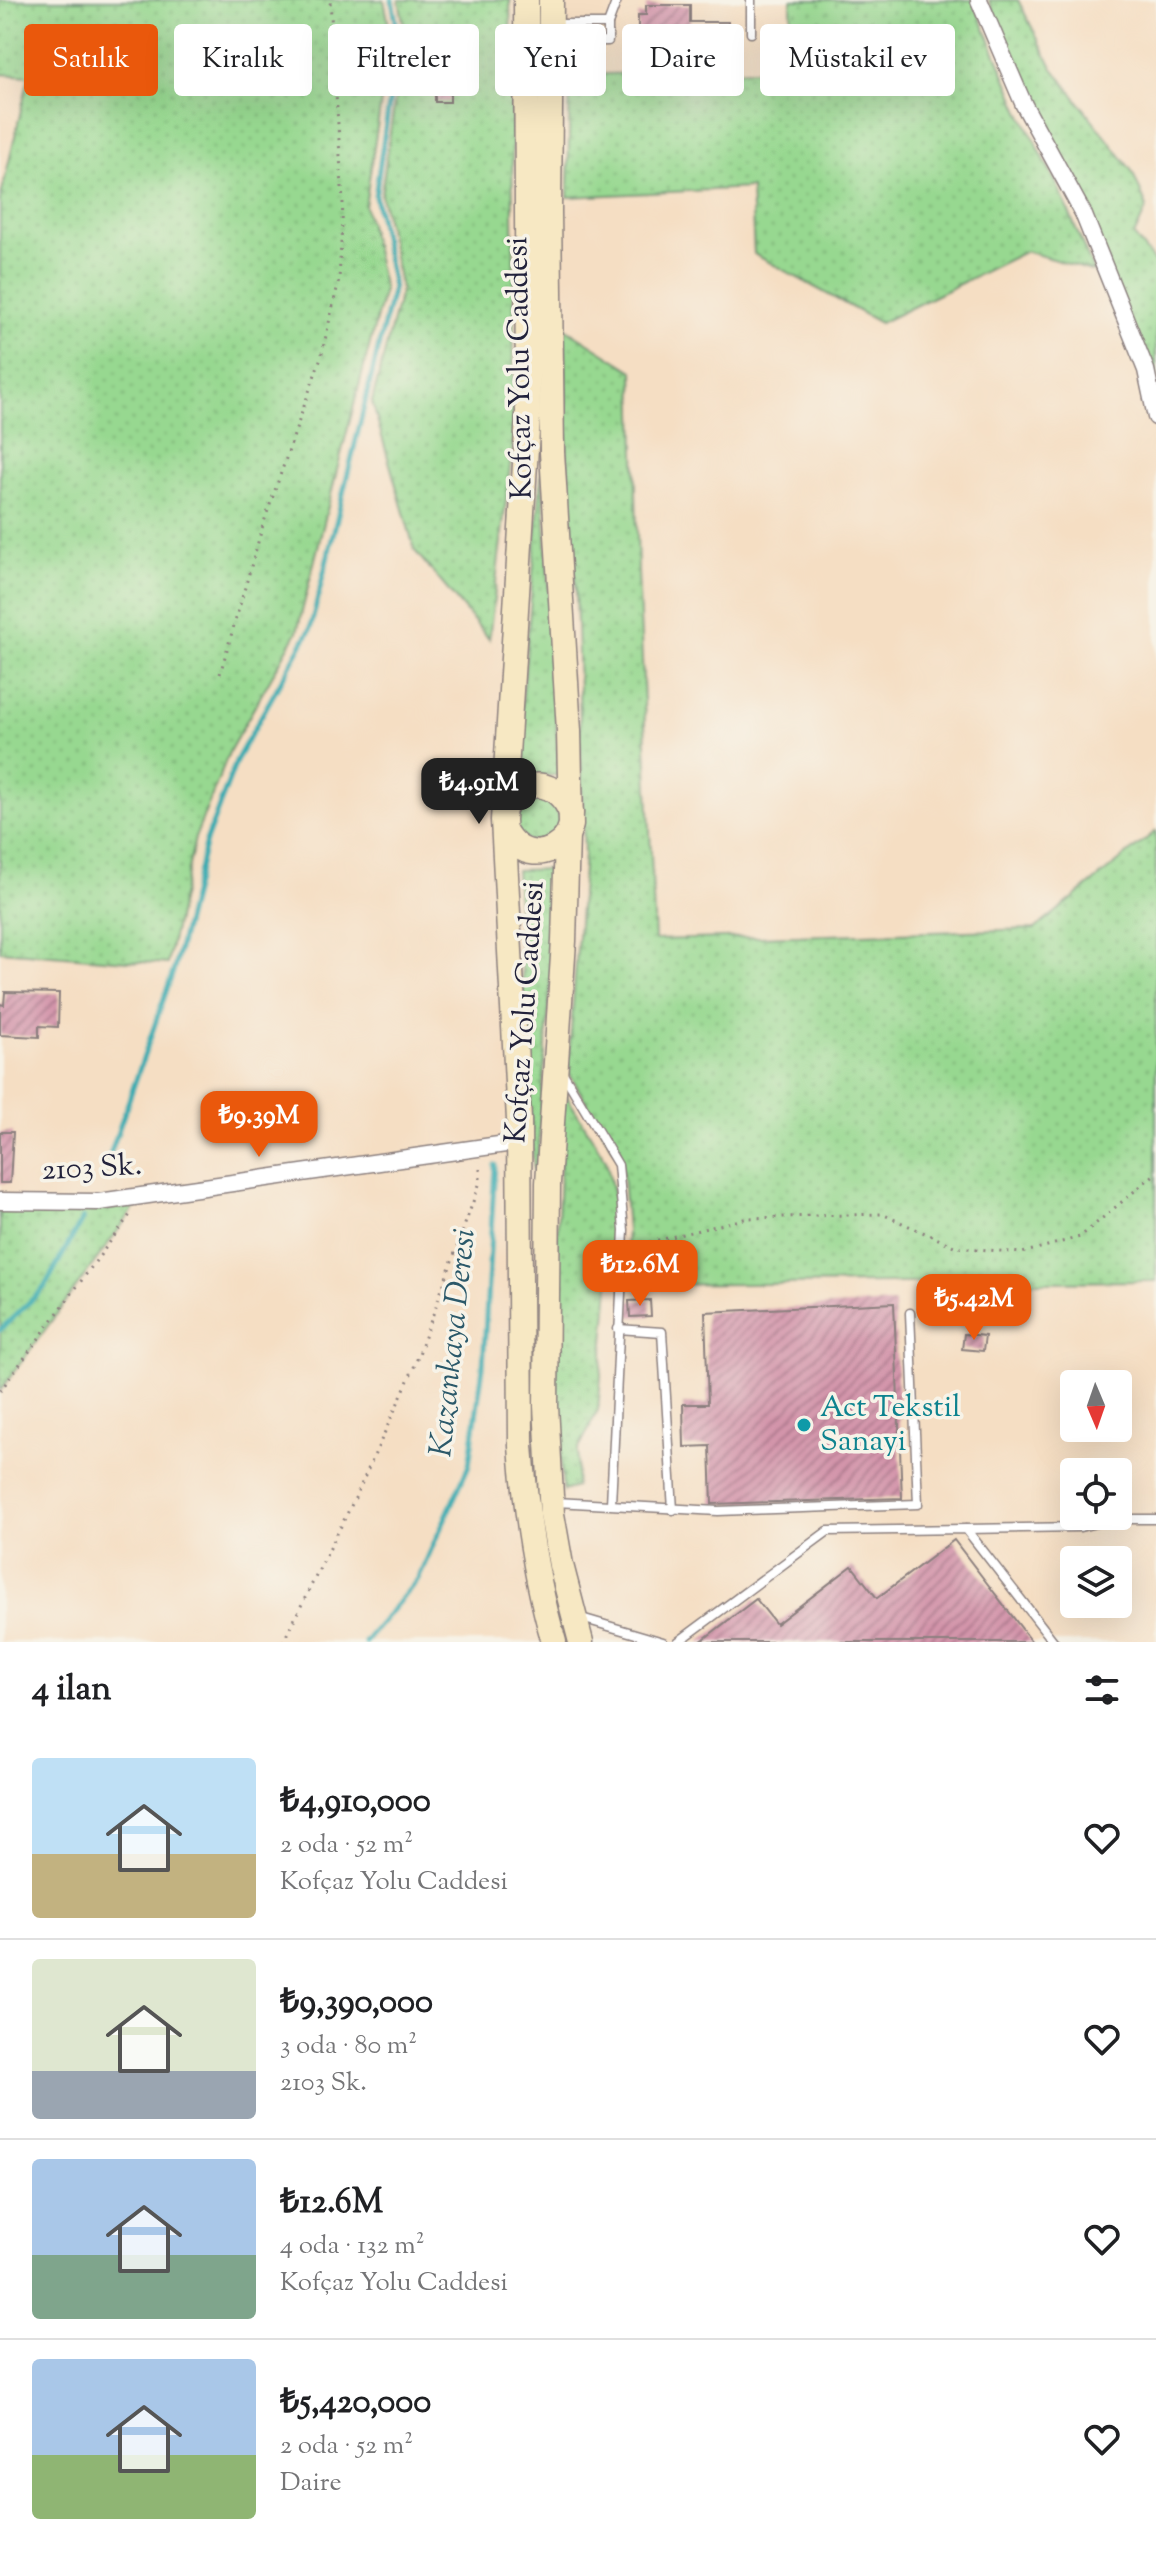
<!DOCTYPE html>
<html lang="tr">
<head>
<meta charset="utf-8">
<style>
	:root { --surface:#fff; --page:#f6f6f6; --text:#202124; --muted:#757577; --line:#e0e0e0; --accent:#ea580c }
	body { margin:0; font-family:"Sorts Mill Goudy",serif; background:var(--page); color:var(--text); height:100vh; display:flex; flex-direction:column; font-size:30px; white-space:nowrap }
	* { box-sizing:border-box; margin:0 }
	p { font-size:26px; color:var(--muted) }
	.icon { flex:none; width:44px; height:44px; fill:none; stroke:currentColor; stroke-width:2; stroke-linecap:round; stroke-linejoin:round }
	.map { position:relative; height:1642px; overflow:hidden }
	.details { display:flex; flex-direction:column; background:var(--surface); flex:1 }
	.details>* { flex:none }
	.hud { position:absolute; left:24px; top:24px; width:1108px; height:72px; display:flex; gap:16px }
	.needle { width:52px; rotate:178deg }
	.controls { position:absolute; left:1060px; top:1370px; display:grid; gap:16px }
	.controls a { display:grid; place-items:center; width:72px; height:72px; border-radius:8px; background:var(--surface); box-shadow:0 8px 32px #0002; font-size:40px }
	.price { position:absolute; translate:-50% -68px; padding:0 18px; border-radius:16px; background:var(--accent); color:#fff; font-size:26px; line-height:52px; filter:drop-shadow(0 2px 4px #0008) }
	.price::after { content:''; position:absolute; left:50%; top:48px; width:24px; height:18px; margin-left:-12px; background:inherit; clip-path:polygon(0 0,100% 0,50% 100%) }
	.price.current { background:#222; color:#fff }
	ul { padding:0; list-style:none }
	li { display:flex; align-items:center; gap:24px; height:200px; padding:0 32px }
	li+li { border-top:2px solid var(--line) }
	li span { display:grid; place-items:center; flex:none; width:224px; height:160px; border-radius:8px; color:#555 }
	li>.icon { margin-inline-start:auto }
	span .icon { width:96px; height:96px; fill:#fffc; stroke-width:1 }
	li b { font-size:34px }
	h2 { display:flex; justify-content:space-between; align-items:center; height:96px; padding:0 32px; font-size:34px }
	.pill { padding:0 28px; border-radius:8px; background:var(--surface); box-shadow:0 8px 32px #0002; font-size:28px; line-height:72px }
	.pill.current { background:var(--accent); color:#fff }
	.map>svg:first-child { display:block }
	.grass { fill:url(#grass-dots); stroke:#5c7d66; stroke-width:2 }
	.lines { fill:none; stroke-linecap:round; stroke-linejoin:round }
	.stream { stroke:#39abb1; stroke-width:5 }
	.building { fill:url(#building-hatch) }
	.service-casing { stroke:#8c807f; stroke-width:11 }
	.minor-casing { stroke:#8c807f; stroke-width:19 }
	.secondary-casing { stroke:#8c807f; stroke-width:27 }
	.path { stroke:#8c807f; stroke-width:3; stroke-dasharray:2 6; stroke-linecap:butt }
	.service { stroke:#fff; stroke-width:8 }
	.minor { stroke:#fff; stroke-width:16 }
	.secondary { stroke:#f7e8c3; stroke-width:24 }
	.culture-dot { fill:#0f9aa8; stroke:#f7f3e8; stroke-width:3 }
	.labels { text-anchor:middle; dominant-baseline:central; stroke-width:7; stroke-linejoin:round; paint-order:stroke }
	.street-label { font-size:30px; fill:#22223b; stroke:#f7f3e8 }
	.culture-label { font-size:30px; fill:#0d838f; stroke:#f7f3e8; text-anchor:start }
	.water-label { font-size:32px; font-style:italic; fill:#2b596a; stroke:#f7f3e8 }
</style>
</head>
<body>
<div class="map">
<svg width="1156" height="1642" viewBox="0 0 1156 1642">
	<defs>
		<pattern id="grass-dots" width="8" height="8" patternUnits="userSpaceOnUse" patternTransform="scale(2)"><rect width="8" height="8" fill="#97d890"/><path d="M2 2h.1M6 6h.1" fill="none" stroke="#82b97d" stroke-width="1.8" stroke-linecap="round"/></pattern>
		<pattern id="building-hatch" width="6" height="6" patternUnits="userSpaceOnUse" patternTransform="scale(2)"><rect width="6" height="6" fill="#d394aa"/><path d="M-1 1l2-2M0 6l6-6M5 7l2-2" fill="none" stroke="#ab788c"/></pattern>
	</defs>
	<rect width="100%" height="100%" fill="#f7f3e8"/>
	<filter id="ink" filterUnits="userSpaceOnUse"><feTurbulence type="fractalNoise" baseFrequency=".0125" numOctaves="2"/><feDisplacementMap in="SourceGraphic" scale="16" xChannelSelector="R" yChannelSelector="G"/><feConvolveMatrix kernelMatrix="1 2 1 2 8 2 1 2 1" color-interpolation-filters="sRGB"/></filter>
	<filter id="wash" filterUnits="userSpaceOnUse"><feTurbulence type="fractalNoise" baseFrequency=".006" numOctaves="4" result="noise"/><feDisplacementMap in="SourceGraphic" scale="32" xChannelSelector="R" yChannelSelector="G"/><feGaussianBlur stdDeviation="1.8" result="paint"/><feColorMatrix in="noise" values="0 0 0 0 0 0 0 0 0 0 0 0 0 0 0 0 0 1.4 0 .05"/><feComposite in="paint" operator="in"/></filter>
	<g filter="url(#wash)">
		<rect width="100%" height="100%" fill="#f5dec3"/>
		<g class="grass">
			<polygon points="0,0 384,0 391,36 365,206 384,290 337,470 297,632 230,750 195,838 167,964 0,951 0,200 29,76 0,74"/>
			<polygon points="399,0 510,0 514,284 513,443 489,639 415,551 372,402 401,289 381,195 405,31"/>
			<polygon points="791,0 973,0 1019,109 1061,193 1094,272 1026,251 880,323 754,254 751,188 568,197 570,75 792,69"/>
			<polygon points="989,0 1018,0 1052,67 1132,171 1147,207 1134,236 1156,264 1156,386 1027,101"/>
			<polygon points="565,328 633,371 638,572 655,940 1035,929 1156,831 1156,1281 624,1285 627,1231 622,1163 568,1071 584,854 576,591 567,451"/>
			<polygon points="542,466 559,775 516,776"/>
			<circle cx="537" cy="820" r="22"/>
			<polygon points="559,869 535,1193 516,870"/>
			<polygon points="564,1092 606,1160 616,1207 598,1410 578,1450 576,1487 563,1491 556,1397 557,1238"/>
			<polygon points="136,1206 0,1391 0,1209 100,1210"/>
		</g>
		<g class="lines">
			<g class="stream">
				<polyline points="104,1172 174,969 206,841 237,759 310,630 393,287 375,196 399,38 392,0"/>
				<polyline points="0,1330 44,1288 83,1218"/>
				<polyline points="365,1642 418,1579 469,1465 483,1367 495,1165"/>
			</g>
		</g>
		<g id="blocks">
			<g class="building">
				<polygon points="646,5 690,5 690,22 728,22 728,52 638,52 638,15 646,15"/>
				<polygon points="450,87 450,102 435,102 435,88"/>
				<polygon points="5,992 59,993 58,1027 39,1026 39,1037 0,1035 0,1004 4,1005"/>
				<polygon points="0,1132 13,1132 10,1183 0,1183"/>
				<polygon points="965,1295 965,1317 922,1318 921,1296"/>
				<polygon points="650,1300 651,1316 630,1317 629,1301"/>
				<polygon points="894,1303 902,1498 712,1504 710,1446 684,1447 683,1404 708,1404 705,1312"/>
				<polygon points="964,1334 985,1336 983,1351 962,1349"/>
				<polygon points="954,1540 1032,1642 700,1642 756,1599 776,1624 852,1566 877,1598"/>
			</g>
		</g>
	</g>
	<g filter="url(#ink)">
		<use href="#blocks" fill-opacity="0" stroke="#8c807f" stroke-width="2"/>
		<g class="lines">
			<g class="service-casing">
				<g id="service">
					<polyline points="751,0 751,33"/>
					<polyline points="608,24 617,0"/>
					<polyline points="552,42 608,41 608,24 554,24"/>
					<polyline points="563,1073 618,1165 624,1230 611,1504"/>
					<polyline points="618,1329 662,1332 673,1510"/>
					<polyline points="556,1502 718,1511 918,1504 910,1313"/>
					<polyline points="966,1529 1080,1527 1113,1519 1156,1519"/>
					<polyline points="578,1617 663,1642"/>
					<polyline points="678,1642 828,1531 966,1529 1054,1642"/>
				</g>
			</g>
			<g class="minor-casing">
				<g id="minor">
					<polyline points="979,0 1024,105 1083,213 1146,370 1156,417"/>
					<polyline points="0,1201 99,1202 520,1142"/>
				</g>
			</g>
			<g class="secondary-casing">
				<g id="secondary">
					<path d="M526,0L528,415L503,820L519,1120L521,1446C526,1513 535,1577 554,1642"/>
					<polyline points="551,0 549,211 552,452 569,731 571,825 567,836 564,941 548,1183 546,1406 552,1514 561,1565 581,1642"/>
					<path d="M504,809C521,775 558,779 571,813"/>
					<path d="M504,830C519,858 548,860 567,836"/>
				</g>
			</g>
			<g class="path">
				<polyline points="220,674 263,525 321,357 339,280 343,203 330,0"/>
				<polyline points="634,1246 748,1218 882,1214 956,1247 1022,1253 1080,1237 1156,1173"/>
				<polyline points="0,1391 132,1212"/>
				<polyline points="283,1642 356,1496 415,1365 480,1182 480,1163"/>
			</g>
			<use href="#service" class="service"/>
			<use href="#minor" class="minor"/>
			<use href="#secondary" class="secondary"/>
		</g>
	</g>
	<circle class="culture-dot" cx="804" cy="1425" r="8"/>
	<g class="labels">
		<g class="street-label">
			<text transform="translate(521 368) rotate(-91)">Kofçaz Yolu Caddesi</text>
			<text transform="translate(526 1012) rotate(-86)">Kofçaz Yolu Caddesi</text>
			<text transform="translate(92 1169) rotate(-3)">2103 Sk.</text>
		</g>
		<g class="culture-label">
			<text x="820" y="1408">Act Tekstil<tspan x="820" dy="34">Sanayi</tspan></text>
		</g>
		<g class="water-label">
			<text transform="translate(454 1343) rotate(-84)">Kazankaya Deresi</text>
		</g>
	</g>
</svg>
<div class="controls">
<a><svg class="needle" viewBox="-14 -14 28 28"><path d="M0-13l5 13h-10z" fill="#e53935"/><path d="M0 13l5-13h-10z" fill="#757577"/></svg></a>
<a><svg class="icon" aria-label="locate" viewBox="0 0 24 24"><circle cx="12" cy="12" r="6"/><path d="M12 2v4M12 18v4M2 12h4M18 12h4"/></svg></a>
<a><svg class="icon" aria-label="layers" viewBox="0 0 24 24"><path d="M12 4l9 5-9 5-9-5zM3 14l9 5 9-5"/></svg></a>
</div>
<b class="price current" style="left:479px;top:826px">₺4.91M</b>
<b class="price" style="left:259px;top:1159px">₺9.39M</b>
<b class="price" style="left:640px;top:1308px">₺12.6M</b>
<b class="price" style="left:974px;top:1342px">₺5.42M</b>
<div class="hud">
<a class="pill current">Satılık</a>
<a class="pill">Kiralık</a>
<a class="pill">Filtreler</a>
<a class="pill">Yeni</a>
<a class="pill">Daire</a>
<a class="pill">Müstakil ev</a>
</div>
</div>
<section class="details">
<h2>4 ilan<svg class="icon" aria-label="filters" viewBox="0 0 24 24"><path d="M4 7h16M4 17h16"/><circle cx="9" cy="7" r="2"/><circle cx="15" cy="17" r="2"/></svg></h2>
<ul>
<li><span style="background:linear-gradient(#bfe0f5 60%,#c2b280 0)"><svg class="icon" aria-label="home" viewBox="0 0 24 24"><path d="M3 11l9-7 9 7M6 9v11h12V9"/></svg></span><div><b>₺4,910,000</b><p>2 oda · 52 m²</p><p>Kofçaz Yolu Caddesi</p></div><svg class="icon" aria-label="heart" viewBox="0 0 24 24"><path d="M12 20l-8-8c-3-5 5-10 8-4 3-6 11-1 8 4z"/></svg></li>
<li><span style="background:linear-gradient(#dfe7d0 70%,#9aa5b1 0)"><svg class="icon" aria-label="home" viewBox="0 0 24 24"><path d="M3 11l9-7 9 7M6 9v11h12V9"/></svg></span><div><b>₺9,390,000</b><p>3 oda · 80 m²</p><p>2103 Sk.</p></div><svg class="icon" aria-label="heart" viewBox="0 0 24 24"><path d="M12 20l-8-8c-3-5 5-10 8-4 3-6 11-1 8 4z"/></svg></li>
<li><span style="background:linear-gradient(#a9c7e8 60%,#7fa58c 0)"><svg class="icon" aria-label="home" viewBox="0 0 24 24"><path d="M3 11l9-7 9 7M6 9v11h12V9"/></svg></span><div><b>₺12.6M</b><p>4 oda · 132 m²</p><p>Kofçaz Yolu Caddesi</p></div><svg class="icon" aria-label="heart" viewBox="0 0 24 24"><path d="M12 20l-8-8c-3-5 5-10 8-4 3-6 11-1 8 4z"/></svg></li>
<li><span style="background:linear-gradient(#a9c7e8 60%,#8fb573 0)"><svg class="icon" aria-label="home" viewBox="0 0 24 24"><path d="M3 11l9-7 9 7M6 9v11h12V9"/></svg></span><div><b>₺5,420,000</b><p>2 oda · 52 m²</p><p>Daire</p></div><svg class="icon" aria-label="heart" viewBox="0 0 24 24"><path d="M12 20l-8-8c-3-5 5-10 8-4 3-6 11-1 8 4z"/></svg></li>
</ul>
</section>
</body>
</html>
